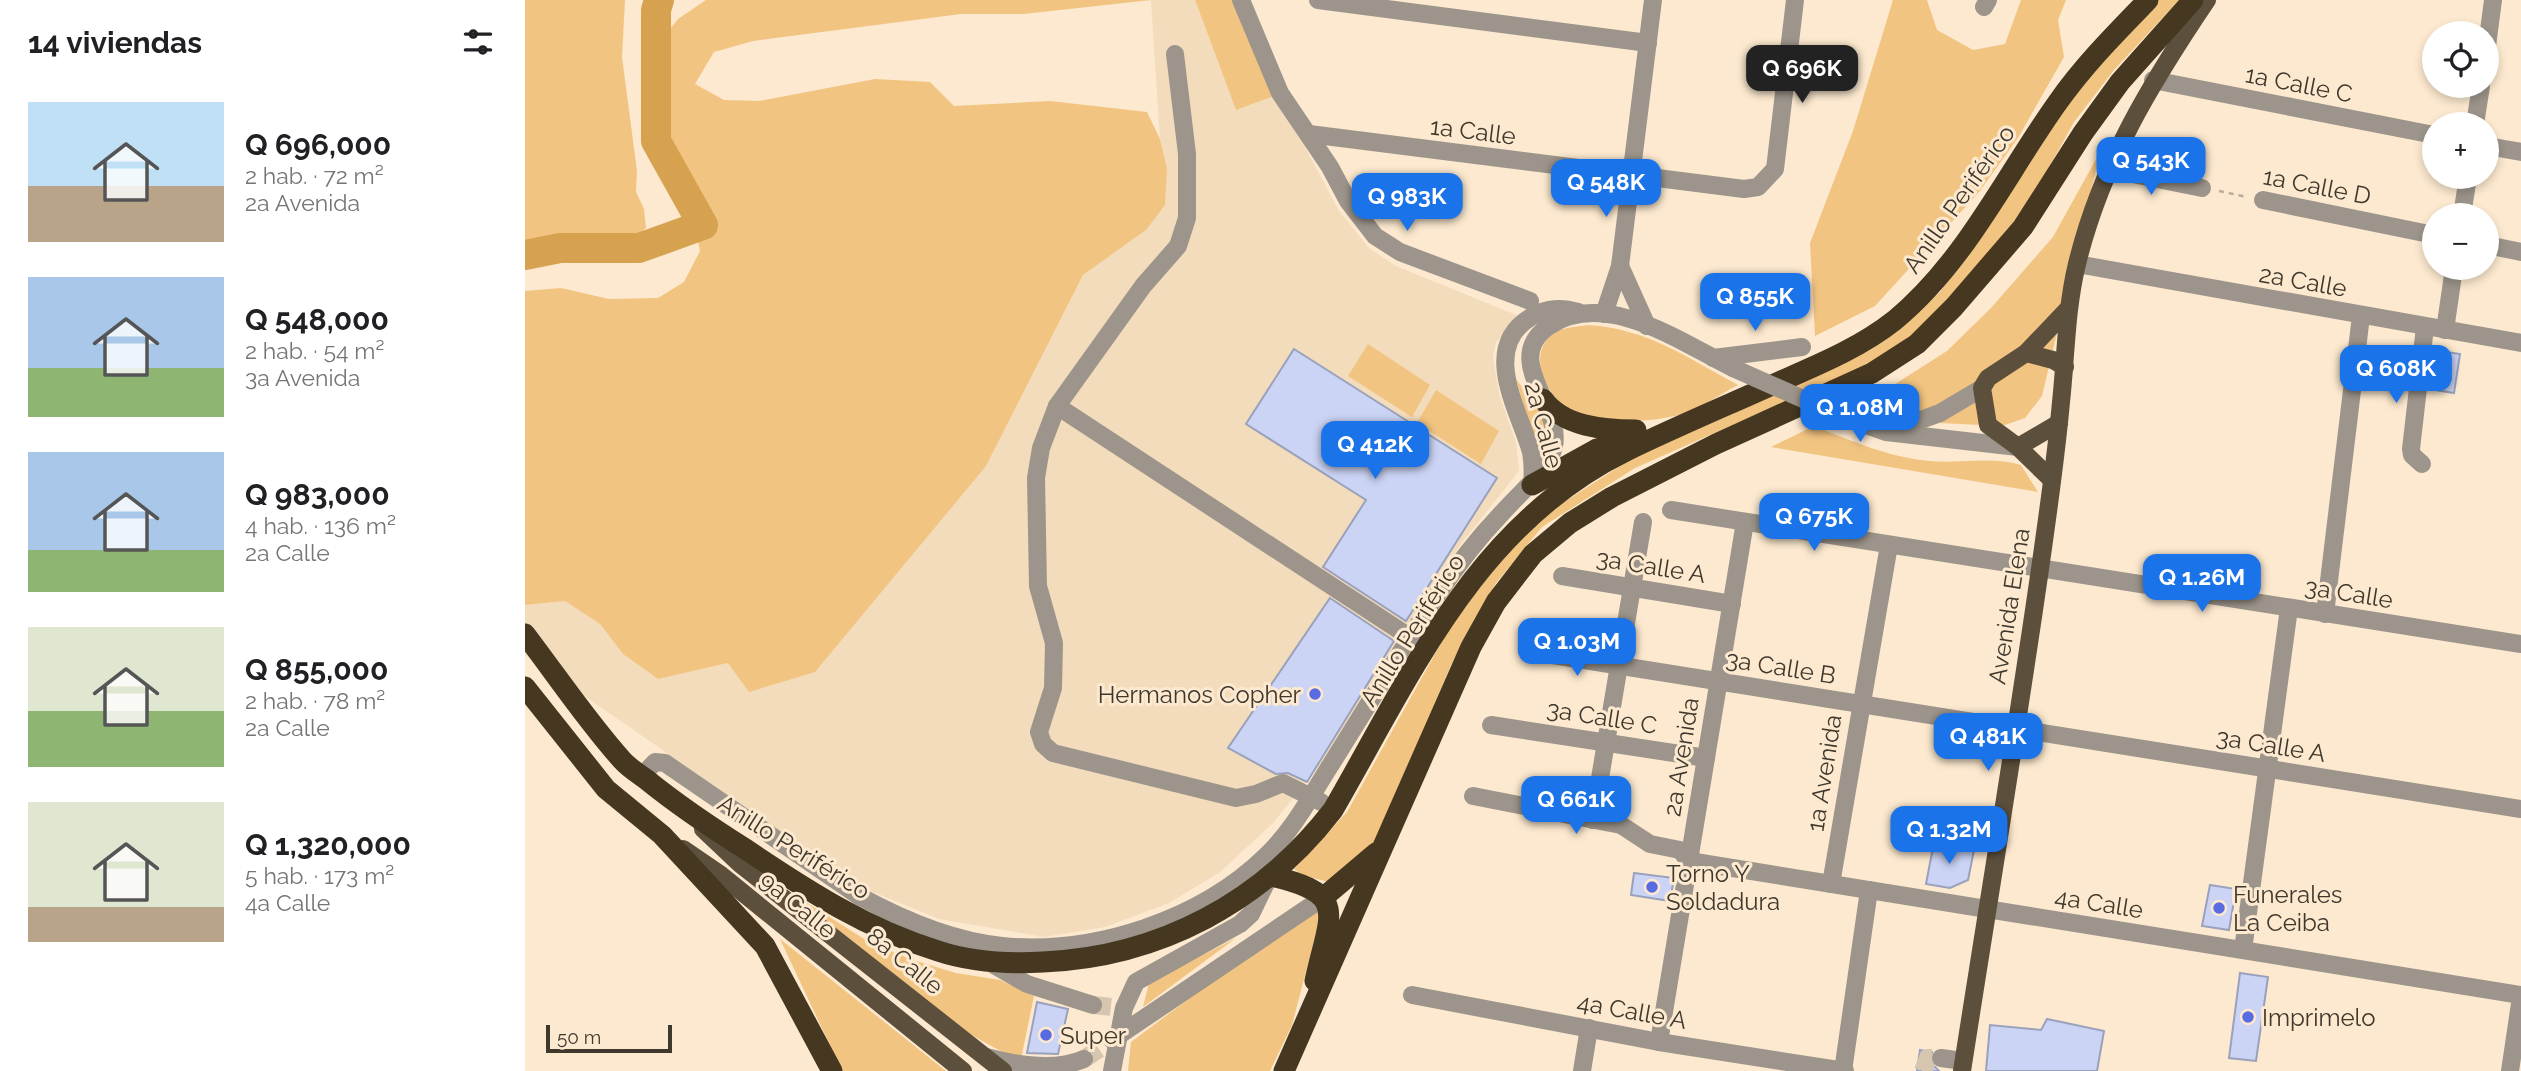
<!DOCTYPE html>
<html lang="es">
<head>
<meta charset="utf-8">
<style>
	:root { --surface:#fff; --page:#f6f6f6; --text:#202124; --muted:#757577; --accent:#1a73e8 }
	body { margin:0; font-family:Raleway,sans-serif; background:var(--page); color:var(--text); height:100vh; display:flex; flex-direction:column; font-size:26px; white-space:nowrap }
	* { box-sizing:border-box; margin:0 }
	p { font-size:23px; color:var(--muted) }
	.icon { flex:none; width:38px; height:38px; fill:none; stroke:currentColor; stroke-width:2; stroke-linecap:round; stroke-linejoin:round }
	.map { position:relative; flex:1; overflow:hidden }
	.side { display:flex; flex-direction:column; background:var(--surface); width:525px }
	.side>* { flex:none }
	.buttons { position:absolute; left:1897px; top:21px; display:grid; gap:14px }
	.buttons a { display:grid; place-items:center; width:77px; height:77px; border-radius:50%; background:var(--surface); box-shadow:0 4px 10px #0003; font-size:35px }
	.scale { position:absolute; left:21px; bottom:18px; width:126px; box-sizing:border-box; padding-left:7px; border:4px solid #3f382d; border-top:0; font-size:19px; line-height:24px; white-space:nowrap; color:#3f382d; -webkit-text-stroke:5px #fce9cf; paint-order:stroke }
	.price { position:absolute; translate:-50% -60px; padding:0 16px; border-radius:14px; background:var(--accent); color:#fff; font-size:23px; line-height:46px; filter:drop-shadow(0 2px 4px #0008) }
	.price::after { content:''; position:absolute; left:50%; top:42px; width:21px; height:16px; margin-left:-10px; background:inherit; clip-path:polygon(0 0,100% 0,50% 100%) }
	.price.current { background:#222; color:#fff }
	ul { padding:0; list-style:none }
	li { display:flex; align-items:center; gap:21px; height:175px; padding:0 28px }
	li span { display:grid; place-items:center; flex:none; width:196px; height:140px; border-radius:0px; color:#555 }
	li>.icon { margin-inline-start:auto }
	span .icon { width:84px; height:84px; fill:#fffc; stroke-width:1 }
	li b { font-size:30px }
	h2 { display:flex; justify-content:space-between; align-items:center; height:84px; padding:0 28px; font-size:30px }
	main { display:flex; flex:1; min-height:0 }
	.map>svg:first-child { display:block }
	.built { fill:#f3dcbb }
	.green { fill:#f2c481 }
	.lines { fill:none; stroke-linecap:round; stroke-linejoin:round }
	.river { stroke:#d7a250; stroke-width:30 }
	.building { fill:#cbd4f5; stroke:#99a1bc; stroke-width:2 }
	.minor-tunnel { stroke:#d6c6af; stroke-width:18; stroke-dasharray:18 9; stroke-linecap:butt }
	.path { stroke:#bbac98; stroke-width:2.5; stroke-dasharray:5 5; stroke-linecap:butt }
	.minor { stroke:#9d958b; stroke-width:18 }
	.major { stroke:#5c4f3c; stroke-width:18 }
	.highway { stroke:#463721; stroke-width:21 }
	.minor-bridge { stroke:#9d958b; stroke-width:18 }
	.poi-dot { fill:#596be2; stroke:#fce9cf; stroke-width:2.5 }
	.labels { text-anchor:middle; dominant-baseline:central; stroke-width:6; stroke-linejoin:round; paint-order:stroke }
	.street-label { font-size:24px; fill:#3f382d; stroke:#fce9cf }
	.poi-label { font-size:24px; fill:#3f382d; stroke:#fce9cf; text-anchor:start }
</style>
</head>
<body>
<main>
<section class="side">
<h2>14 viviendas<svg class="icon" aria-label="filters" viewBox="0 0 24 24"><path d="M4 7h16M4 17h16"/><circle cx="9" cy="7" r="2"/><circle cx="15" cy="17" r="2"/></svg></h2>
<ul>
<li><span style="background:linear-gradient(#bfe0f5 60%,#b9a48a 0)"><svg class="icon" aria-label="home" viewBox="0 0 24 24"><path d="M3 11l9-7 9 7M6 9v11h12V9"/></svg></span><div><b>Q 696,000</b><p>2 hab. · 72 m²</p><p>2a Avenida</p></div></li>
<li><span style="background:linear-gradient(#a9c7e8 65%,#8fb573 0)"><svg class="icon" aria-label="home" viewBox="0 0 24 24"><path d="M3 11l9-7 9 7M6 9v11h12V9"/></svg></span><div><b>Q 548,000</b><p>2 hab. · 54 m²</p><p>3a Avenida</p></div></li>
<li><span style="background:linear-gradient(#a9c7e8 70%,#8fb573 0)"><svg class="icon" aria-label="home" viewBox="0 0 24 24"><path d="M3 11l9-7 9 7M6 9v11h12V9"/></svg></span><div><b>Q 983,000</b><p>4 hab. · 136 m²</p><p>2a Calle</p></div></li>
<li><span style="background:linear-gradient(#dfe7d0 60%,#8fb573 0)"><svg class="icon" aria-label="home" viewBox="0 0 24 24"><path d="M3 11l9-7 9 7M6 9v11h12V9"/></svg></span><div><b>Q 855,000</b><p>2 hab. · 78 m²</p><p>2a Calle</p></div></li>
<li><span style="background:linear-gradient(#dfe7d0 75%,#b9a48a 0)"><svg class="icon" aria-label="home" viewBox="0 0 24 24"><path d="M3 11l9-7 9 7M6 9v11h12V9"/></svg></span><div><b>Q 1,320,000</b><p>5 hab. · 173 m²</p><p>4a Calle</p></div></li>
</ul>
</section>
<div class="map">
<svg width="1996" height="1071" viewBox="0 0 1996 1071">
	<rect width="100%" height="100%" fill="#fce9cf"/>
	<polygon class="built" points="626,0 670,0 711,110 757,93 772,132 814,211 844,248 871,266 996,317 971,342 968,357 974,394 991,443 994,471 936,544 799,760 748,823 695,872 644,903 580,927 519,937 414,919 336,887 0,655 0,605 40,601 75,624 98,654 133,679 203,663 461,466 558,275 621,230 642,168 635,139"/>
	<g class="green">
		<path d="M0,0H100L97,57L112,171L111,192L119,209L121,228C80,268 53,261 0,260Z"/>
		<polygon points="181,0 626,0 499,14 436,14 228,41 189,52 170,84 199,100 235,101 350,79 405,82 429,106 525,101 622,112 635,139 642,168 640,205 621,230 558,275 461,466 290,672 224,692 203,663 133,679 98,654 75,624 40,601 0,605 0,291 36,288 84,299 133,298 159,282 175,251 165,203 143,163 140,110 130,78 134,43 153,19"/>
		<polygon points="670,0 715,0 757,93 711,110"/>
		<polygon points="1368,0 1402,0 1412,30 1448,50 1480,44 1496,0 1541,0 1533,20 1539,57 1493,138 1454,192 1350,306 1290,336 1285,243 1328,131"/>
		<polygon points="1633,0 1654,0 1589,70 1549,122 1494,222 1425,302 1386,336 1337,368 1110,468 1017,527 971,583 926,665 851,841 807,883 777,875 769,869 822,812 925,627 961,575 1011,520 1103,461 1374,327 1415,292 1478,204 1536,108 1575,60"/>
		<polygon points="1575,152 1517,396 1500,418 1477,426 1373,421 1334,407 1422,351 1466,308 1528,237"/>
		<path d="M1063,325C1123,329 1161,357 1213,385C1193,395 1171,412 1150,416C1117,423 1073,425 1043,408C1021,396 1002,354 1027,335C1036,327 1051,327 1063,325Z"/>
		<polygon points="843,344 905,385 887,417 823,376"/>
		<path d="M991,378C996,388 1003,391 1009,399C1024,418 1024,443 1014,463Z"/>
		<polygon points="911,390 974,431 956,464 892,423"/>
		<path d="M1289,426C1327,441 1363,457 1404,461C1435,464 1466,456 1496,465L1513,492L1246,447Z"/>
		<polygon points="271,896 344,942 388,960 431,973 475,980 509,996 496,1059 479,1053 434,1028"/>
		<polygon points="789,905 797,910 767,1025 745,1071 603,1071 606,1042"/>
		<polygon points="711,938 618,1007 624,983"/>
		<polygon points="255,939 421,1071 317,1071"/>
	</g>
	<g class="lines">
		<polyline class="river" points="0,255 35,248 114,248 178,225 131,141 131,10 134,0"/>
	</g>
	<g class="building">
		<polygon points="769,349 972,478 881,621 798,567 841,500 721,424"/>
		<polygon points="1909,350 1935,354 1929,393 1904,389"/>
		<polygon points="805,598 869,641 782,782 763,773 751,774 703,748"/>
		<polygon points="1409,842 1449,850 1443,880 1425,888 1401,884"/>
		<polygon points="1109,873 1149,878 1145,901 1106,895"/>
		<polygon points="1685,885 1711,889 1704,930 1677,926"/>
		<polygon points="1715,973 1743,977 1731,1061 1704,1058"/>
		<polygon points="512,1002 543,1009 533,1054 502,1053"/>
		<polygon points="1522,1019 1579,1031 1572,1071 1461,1071 1465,1025 1516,1030"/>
		<polygon points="1395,1050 1407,1052 1405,1062 1414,1071 1392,1071"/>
	</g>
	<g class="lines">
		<g class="minor-tunnel">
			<polyline points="568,1005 587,1007"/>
			<polyline points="559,1059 580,1045"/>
			<polyline points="1398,1071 1403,1058 1416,1058"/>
		</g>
		<polyline class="path" points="1694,191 1722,197"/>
		<g class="minor">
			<polyline points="716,0 755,93 805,167 823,201 850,236 875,252 1005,301"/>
			<polyline points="793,0 1123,43"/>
			<polyline points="1459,7 1463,0"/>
			<polyline points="1962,46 1968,0"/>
			<polyline points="650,54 662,154 662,218 653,246 618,286 532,406 516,448 511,478 513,586 529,643 528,688 514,732 518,744 528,753 711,798 731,794 758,783 796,802"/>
			<polyline points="1628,80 1909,135"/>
			<polyline points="1950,124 1956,86"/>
			<polyline points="784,134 1219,189 1233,187 1250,169 1270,0"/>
			<polyline points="1962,146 1996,152"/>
			<polyline points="1583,169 1677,188"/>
			<polyline points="1738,200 1909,235"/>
			<polyline points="1937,215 1943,177"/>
			<polyline points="1962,245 1996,252"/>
			<polyline points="1552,264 1996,343"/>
			<polyline points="1095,266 1122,326"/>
			<polyline points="1079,314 1095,266 1128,0"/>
			<polyline points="1920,330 1929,268"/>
			<polyline points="1188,358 1277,347"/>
			<polyline points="532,406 886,638"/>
			<polyline points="1321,418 1361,432 1493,447"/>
			<polyline points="1368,430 1415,413 1457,388"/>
			<polyline points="1897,464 1887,455 1886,449 1900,327"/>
			<path d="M1007,485C1008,474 1008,463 1006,452C995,412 954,348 1006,317C1022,308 1036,307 1053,312"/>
			<polyline points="1146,510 1996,644"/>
			<polyline points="1037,576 1207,604"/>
			<polyline points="1800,614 1836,316"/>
			<polyline points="1015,653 1996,809"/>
			<polyline points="966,725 1181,758"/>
			<path d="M117,776L130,762L140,763L334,896C378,920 427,941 477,946C569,955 676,920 742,855C768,830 786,796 805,766C840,710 874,654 910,598C930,568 952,539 977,513C995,493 1013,479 1026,455C1047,412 972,362 1024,326C1081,288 1157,343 1208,368"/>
			<polyline points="948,796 1096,825 1125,844 1155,850 1164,861 1996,995"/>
			<polyline points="1068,820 1118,522"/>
			<polyline points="1306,884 1364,545"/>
			<polyline points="1718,950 1764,608"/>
			<polyline points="462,961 502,984 568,1005"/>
			<polyline points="887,995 1134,1042 1320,1071"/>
			<polyline points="587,1040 799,897"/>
			<polyline points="1134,1042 1220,522"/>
			<path d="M461,1057C491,1065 531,1071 559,1059"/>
			<polyline points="1416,1058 1438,1061"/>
			<polyline points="587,1071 599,1008 611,982 715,924 726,914 743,879"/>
			<polyline points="1057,1071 1064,1028"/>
			<polyline points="1318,1071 1344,890"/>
			<polyline points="1985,1071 1996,997"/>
		</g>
		<g class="major">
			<polyline points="1501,353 1528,360 1540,367"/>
			<polyline points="1493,447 1534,423"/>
			<polyline points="1527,480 1493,447 1463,425 1457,388 1463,378 1501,353 1542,310"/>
			<polyline points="178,829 215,864 478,1071"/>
			<polyline points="158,849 196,875 438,1071"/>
			<path d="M1437,1071C1463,904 1491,736 1515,569C1523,513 1531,458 1536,402C1541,356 1541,309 1552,264C1576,165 1626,83 1682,0"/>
		</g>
		<g class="highway">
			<path d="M1018,399C1038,427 1079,430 1111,430"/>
			<polyline points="1007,485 1072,449 1108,438"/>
			<path d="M0,634C32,676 62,721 97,760C104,768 114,774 122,780C154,806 187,828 222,850C283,891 342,929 413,951C446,962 484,964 518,962C635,957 737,902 808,810C886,675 951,525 1099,452C1150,427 1203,405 1256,381C1295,364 1336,347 1370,320C1441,261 1480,176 1533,102C1559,65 1591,33 1623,0"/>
			<polyline points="0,687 81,789 137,835 240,946 307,1071"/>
			<path d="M746,876C826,894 804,914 790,981"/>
			<polyline points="799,897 851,853"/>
			<polyline points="759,1071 946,647 971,602 1008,554 1045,523 1087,497 1191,444 1347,373 1392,344 1429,307 1498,227 1558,133 1595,82 1668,0"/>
		</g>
		<polyline class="minor-bridge" points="1208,368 1321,418"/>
	</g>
	<g class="poi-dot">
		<circle cx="790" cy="694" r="7"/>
		<circle cx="1127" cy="887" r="7"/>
		<circle cx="1694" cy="908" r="7"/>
		<circle cx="1723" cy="1017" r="7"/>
		<circle cx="521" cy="1035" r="7"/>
	</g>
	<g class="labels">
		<g class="street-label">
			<text transform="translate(1774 84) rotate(11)">1a Calle C</text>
			<text transform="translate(948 131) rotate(7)">1a Calle</text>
			<text transform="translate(1792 186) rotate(11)">1a Calle D</text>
			<text transform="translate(1434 199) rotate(-55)">Anillo Periférico</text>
			<text transform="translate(1778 281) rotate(10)">2a Calle</text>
			<text transform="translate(1019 425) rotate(75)">2a Calle</text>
			<text transform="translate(1126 566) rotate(9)">3a Calle A</text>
			<text transform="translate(1824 593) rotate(9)">3a Calle</text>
			<text transform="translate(1484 606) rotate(-81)">Avenida Elena</text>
			<text transform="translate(887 630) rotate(-58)">Anillo Periférico</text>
			<text transform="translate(1256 667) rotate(9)">3a Calle B</text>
			<text transform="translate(1077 717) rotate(9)">3a Calle C</text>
			<text transform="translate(1746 745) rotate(9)">3a Calle A</text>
			<text transform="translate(1156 757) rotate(-81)">2a Avenida</text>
			<text transform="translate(1299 773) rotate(-81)">1a Avenida</text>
			<text transform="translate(269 847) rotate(32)">Anillo Periférico</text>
			<text transform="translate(1574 903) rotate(9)">4a Calle</text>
			<text transform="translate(273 905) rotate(39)">9a Calle</text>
			<text transform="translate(380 961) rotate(39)">8a Calle</text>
			<text transform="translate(1107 1011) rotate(10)">4a Calle A</text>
		</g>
		<g class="poi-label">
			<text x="776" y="694" text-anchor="end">Hermanos Copher</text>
			<text x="1141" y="873">Torno Y<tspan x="1141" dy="28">Soldadura</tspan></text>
			<text x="1708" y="894">Funerales<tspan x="1708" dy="28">La Ceiba</tspan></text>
			<text x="1737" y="1017">Imprimelo</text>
			<text x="535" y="1035">Super</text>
		</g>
	</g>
</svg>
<div class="buttons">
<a><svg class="icon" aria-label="locate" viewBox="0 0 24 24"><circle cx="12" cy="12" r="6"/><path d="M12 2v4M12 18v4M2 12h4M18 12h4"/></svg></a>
<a>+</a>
<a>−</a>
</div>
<div class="scale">50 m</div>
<b class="price current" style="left:1277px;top:105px">Q 696K</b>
<b class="price" style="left:1626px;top:197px">Q 543K</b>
<b class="price" style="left:1081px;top:219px">Q 548K</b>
<b class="price" style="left:882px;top:233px">Q 983K</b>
<b class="price" style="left:1230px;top:333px">Q 855K</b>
<b class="price" style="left:1871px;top:405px">Q 608K</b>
<b class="price" style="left:1335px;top:444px">Q 1.08M</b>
<b class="price" style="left:850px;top:481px">Q 412K</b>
<b class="price" style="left:1289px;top:553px">Q 675K</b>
<b class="price" style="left:1677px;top:614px">Q 1.26M</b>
<b class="price" style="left:1052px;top:678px">Q 1.03M</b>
<b class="price" style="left:1463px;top:773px">Q 481K</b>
<b class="price" style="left:1051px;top:836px">Q 661K</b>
<b class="price" style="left:1424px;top:866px">Q 1.32M</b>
</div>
</main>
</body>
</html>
